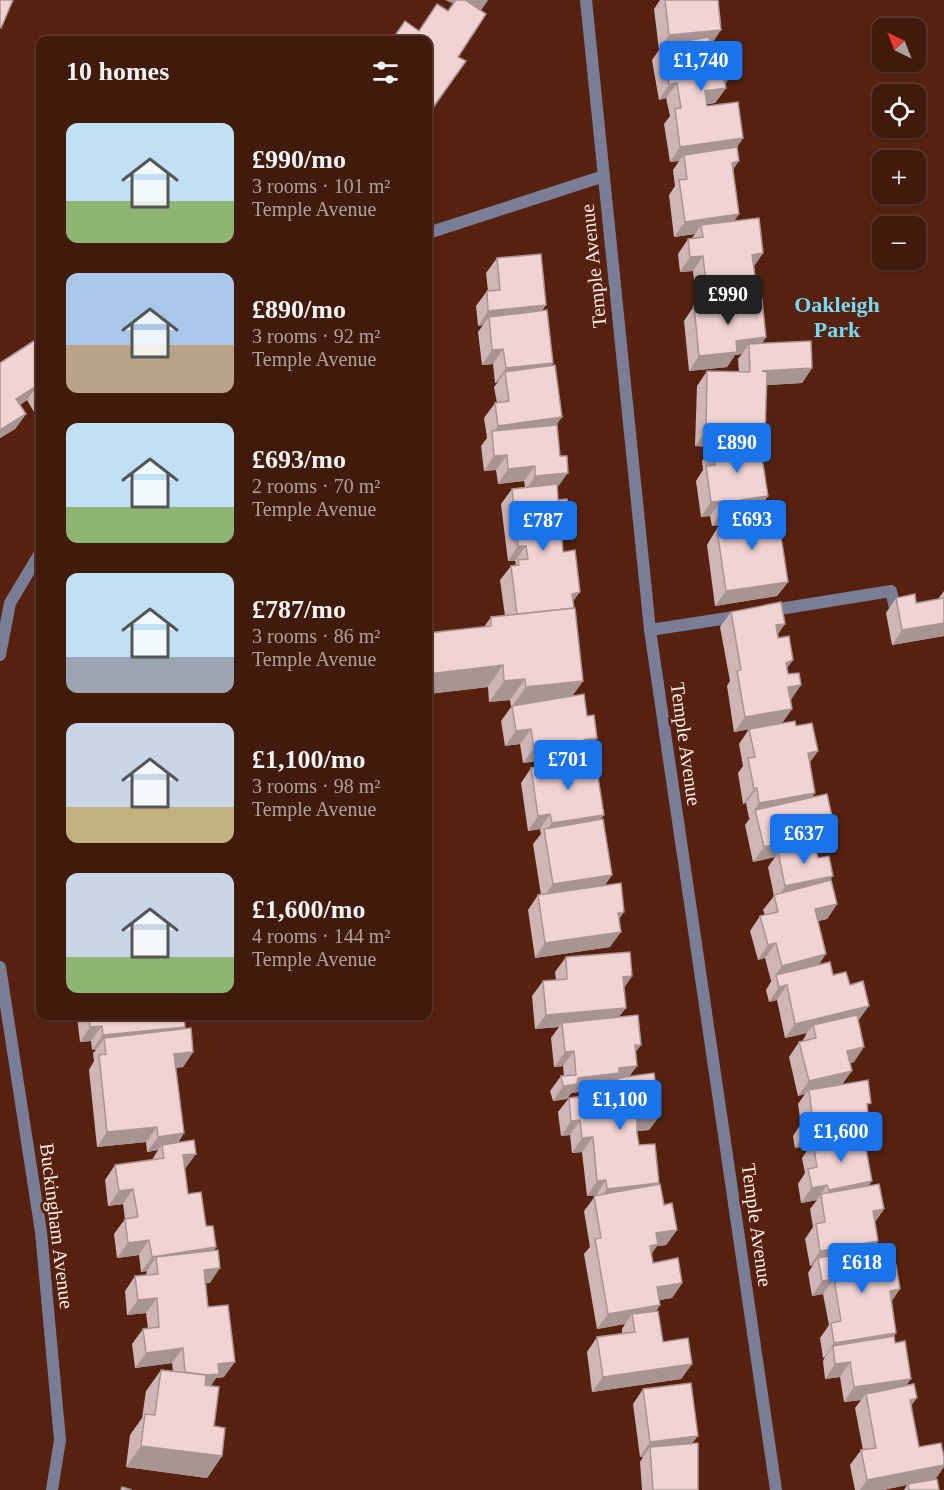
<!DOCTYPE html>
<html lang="en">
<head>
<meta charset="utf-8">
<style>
	:root { --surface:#401a0b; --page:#472314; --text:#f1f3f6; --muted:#aea19d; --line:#59382c; --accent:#1a73e8 }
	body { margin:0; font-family:Georgia,serif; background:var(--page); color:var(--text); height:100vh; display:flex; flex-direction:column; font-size:22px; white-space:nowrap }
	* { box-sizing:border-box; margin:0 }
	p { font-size:20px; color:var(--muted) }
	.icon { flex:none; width:33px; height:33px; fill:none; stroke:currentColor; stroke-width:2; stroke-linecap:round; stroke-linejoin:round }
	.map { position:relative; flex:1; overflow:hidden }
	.details { position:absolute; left:36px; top:36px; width:396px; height:984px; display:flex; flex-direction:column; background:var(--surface); border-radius:12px; box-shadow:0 2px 4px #0004,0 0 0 2px var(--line) }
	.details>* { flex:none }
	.needle { width:39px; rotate:317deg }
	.fabs { position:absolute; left:872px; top:18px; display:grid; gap:12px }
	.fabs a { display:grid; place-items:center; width:54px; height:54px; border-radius:12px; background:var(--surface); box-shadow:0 2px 4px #0004,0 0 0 2px var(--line); font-size:30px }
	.price { position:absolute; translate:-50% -51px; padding:0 14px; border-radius:6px; background:var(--accent); color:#fff; font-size:20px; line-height:39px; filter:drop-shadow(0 2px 3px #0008) }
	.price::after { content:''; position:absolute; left:50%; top:36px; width:18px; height:14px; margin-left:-9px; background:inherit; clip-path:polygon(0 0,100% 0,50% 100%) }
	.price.active { background:#222; color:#fff }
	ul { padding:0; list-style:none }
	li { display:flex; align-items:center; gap:18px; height:150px; padding:0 30px }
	li span { display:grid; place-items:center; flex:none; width:168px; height:120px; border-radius:12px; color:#555 }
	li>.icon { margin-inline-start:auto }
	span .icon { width:72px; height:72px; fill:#fffc; stroke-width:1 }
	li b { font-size:26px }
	h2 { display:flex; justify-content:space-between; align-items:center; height:72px; padding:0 30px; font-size:26px }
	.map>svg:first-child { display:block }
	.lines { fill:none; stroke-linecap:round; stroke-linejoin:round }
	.lane { stroke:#7a7d96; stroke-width:12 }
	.street { stroke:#7a7d96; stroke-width:12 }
	.wall { fill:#cfb5b5 }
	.shaded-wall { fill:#a99494 }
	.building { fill:#f1d3d3; stroke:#a99494; stroke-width:1.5 }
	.labels { text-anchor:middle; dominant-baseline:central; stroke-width:6; stroke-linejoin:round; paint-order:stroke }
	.street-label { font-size:20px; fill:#fbede9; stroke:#56220f }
	.quarter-label { font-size:22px; font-weight:bold; fill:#78d9f6; stroke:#56220f }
</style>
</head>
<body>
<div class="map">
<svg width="944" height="1490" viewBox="0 0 944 1490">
	<rect width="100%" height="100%" fill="#56220f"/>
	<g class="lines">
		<g class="lane">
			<polyline points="767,611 891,591 895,608"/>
			<polyline points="650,630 741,616"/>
		</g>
		<g class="street">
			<polyline points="586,0 650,630 776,1490"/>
			<polyline points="428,233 604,176"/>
			<polyline points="0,655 10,603 40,553"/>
			<polyline points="0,967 41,1232 60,1440 52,1490"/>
		</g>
	</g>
	<g class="wall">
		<polygon points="488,0 481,10 458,57 466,61 428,116 428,40 419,30 448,11"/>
		<polygon points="660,0 718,0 711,45 710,45 726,88 715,103 707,104 707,106 743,138 737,147 733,170 734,221 763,253 753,267 755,276 744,291 739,302 766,337 762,343 812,368 802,383 766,385 760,441 757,511 738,514 736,517 788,582 777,596 715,606 707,545 719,525 712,526 710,516 701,517 696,481 703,470 702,461 712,447 695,446 697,386 707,371 739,372 738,359 742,354 735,355 727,367 689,371 684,321 694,306 707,305 706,298 696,299 693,271 680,272 678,254 688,239 692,238 695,234 674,237 669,195 675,186 673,170 679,161 670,162 664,124 670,116 666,98 659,100 652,60 659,50 654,9"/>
		<polygon points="497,258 542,311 553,363 551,366 557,425 557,488 558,500 570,524 562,535 563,552 573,602 583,681 572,696 587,753 581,760 601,819 605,885 619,920 610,947 535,958 528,910 538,895 541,895 533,844 541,834 540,829 528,831 521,783 531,768 546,765 545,760 523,763 520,744 505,746 501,721 511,707 510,700 489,702 488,687 428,694 428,633 484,627 491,617 505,616 500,580 511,566 515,565 516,564 515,561 508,561 501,504 512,489 525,487 524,481 498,484 496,470 484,471 481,446 487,438 484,418 495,403 497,403 494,387 498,382 495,383 493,364 482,365 478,332 483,325 478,326 476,306 487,291 488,291 486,273"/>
		<polygon points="40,337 40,408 34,412 27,400 20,405 26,414 15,429 0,438 0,363"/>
		<polygon points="944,591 944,636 892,645 886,613 896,598 916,603 938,599"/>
		<polygon points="731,612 778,634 787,669 792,709 782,723 796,726 818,751 810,762 813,797 825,845 816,847 818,858 829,881 837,904 827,919 818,921 819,965 833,975 858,1021 854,1062 850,1063 843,1084 867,1109 862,1133 869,1186 884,1209 875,1222 878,1241 872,1249 884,1267 891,1302 896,1333 894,1336 911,1406 909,1490 904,1490 907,1485 883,1490 855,1490 850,1465 861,1450 863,1450 855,1408 861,1400 844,1402 840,1377 825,1379 823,1361 825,1357 823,1358 820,1338 829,1325 823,1294 812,1296 808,1273 813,1265 810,1266 805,1239 813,1227 810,1209 817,1200 801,1203 798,1184 805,1173 802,1158 811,1145 795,1148 793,1136 801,1124 798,1104 805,1094 798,1096 789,1057 799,1042 803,1041 803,1040 807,1033 785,1038 777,1000 769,1002 766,990 772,980 771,981 765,958 758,960 750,931 760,916 765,915 763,910 774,896 768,867 775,857 753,862 745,825 750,818 749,818 746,803 743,804 738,773 743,766 739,744 749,729 734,732 727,686 730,681 720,627"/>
		<polygon points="566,957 632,976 624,988 619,1017 635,1053 630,1076 660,1115 649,1130 637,1131 639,1145 658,1184 664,1205 677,1230 666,1245 657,1246 651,1254 653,1263 682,1283 672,1298 659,1300 660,1305 656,1311 663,1342 692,1364 681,1379 592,1392 587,1352 597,1337 622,1333 622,1329 625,1324 597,1329 584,1254 590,1247 584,1211 596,1195 587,1196 582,1152 572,1153 570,1135 561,1136 558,1112 569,1098 608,1093 615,1082 612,1083 608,1088 571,1093 567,1099 553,1101 550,1091 561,1076 564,1076 563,1066 554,1067 551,1038 559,1027 535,1029 532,996 543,981 556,980 555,972"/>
		<polygon points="77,1016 184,1016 184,1028 193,1052 183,1067 176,1068 184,1133 178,1143 185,1169 188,1194 216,1247 214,1251 210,1283 206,1283 208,1307 224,1377 216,1378 210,1386 214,1426 222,1456 207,1478 126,1467 130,1435 142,1418 146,1391 161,1370 173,1371 172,1363 135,1368 132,1344 143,1329 148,1328 146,1313 127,1315 125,1291 135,1276 146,1275 147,1271 141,1272 139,1255 117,1258 114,1234 125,1219 123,1204 108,1206 105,1180 115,1165 152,1160 158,1150 147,1152 146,1142 97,1147 89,1070 94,1061 93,1053 96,1050 92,1050 91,1041 80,1042"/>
		<polygon points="643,1389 693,1443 698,1490 642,1490 640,1462 643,1457 640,1457 633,1404"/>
	</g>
	<g class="shaded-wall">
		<polygon points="445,0 488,0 478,14"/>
		<polygon points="721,30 711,45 663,50 662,45 669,35"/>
		<polygon points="732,74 722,89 726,88 715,103 695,106 705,91 723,75"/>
		<polygon points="677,83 666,98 659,100 669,85"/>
		<polygon points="743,138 733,153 684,155 679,161 670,162 680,147"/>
		<polygon points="739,161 729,176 732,163"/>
		<polygon points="739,214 729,229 701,225 695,234 674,237 685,222"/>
		<polygon points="763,253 753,268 752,255"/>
		<polygon points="703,256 693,271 680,272 690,257"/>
		<polygon points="755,276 744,291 742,277"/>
		<polygon points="717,283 706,298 696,299 706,284"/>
		<polygon points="745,293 734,308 708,311 719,296"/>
		<polygon points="546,305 536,320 489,317 483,325 478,326 488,311"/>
		<polygon points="766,337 756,352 749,344 742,354 735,355 727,367 689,371 699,356 736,341"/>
		<polygon points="503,349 493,364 482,365 492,350"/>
		<polygon points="553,363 542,378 505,372 498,382 495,383 506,368"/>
		<polygon points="812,368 802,383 752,386 762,371"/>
		<polygon points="38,385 27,400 6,414 16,399"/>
		<polygon points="40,403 40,408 34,412"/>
		<polygon points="26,414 15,429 0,438 0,430"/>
		<polygon points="562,417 552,432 492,434 498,426"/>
		<polygon points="706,431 765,433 755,448 695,446"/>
		<polygon points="507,455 496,470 484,471 494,456"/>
		<polygon points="535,466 524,481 498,484 508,469"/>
		<polygon points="568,473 557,488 525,491 535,476"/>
		<polygon points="768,496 757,511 738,514 732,523 724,518 719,525 712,526 722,511 741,500"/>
		<polygon points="721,501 710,516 701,517 711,502"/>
		<polygon points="570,524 559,539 561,526"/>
		<polygon points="518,546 526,546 515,561 508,561"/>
		<polygon points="788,582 777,596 715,606 726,591"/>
		<polygon points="580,592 569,607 572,594"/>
		<polygon points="944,623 944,636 892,645 902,630"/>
		<polygon points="785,624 775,639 776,625"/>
		<polygon points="793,660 782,675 786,663"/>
		<polygon points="503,665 488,687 428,694 428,674"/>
		<polygon points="525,679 510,700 489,702 504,681"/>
		<polygon points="583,681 568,702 511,708 526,687"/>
		<polygon points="801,685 791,700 778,702 788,687"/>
		<polygon points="792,709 781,724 734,732 745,717"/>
		<polygon points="531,729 520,744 505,746 516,731"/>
		<polygon points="597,738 587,753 585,753 586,753 576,768 547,772 557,757 584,740"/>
		<polygon points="556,745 545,760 523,763 534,748"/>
		<polygon points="818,751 807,766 808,753"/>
		<polygon points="757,788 746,803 743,804 754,789"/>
		<polygon points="815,793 805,808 755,810 749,818 759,803"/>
		<polygon points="550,814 540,829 528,831 538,816"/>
		<polygon points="604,815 593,830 544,833 552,823"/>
		<polygon points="835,830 825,845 779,856 778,852 775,857 753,862 764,847"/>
		<polygon points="612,875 602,890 542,899 553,884"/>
		<polygon points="833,876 822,891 775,901 785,886"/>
		<polygon points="837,904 827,919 804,924 815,909"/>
		<polygon points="624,912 614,927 618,913"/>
		<polygon points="621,932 610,947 535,958 545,943"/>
		<polygon points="776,943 765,958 758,960 768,945"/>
		<polygon points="826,954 816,969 776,975 771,981 782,966"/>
		<polygon points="632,976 622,991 623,977"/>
		<polygon points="787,985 777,1000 769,1002 779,987"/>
		<polygon points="869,1006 858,1021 813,1025 807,1033 785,1038 795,1024"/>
		<polygon points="626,1008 615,1022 562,1023 559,1027 535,1029 546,1015"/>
		<polygon points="102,1026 91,1041 80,1042 90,1027"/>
		<polygon points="185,1027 175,1042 104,1038 96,1050 92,1050 103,1035"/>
		<polygon points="635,1045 641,1045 630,1060"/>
		<polygon points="864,1047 854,1062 836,1066 847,1051"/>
		<polygon points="574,1051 563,1066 554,1067 565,1052"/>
		<polygon points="193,1052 183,1067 163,1069 174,1054"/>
		<polygon points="637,1066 626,1081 618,1078 615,1082 612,1083 608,1088 571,1093 567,1099 553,1101 563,1086 578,1078 619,1068"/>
		<polygon points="852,1071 841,1086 809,1090 805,1094 798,1096 809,1081"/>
		<polygon points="660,1115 649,1130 627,1132 637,1118"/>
		<polygon points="580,1120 570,1135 561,1136 571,1121"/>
		<polygon points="869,1123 859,1138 813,1143 811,1145 795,1148 806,1133"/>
		<polygon points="157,1127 146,1142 97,1147 107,1132"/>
		<polygon points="184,1133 174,1148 162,1145 158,1150 147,1152 158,1137"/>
		<polygon points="593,1137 582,1152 572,1153 582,1138"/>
		<polygon points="196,1154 185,1169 183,1155"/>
		<polygon points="606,1180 596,1195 587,1196 597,1181"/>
		<polygon points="872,1181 862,1196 822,1200 829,1190"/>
		<polygon points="659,1183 649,1198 596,1204 607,1189"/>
		<polygon points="827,1185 817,1200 801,1203 812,1188"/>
		<polygon points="133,1189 123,1204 108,1206 119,1191"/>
		<polygon points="884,1209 873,1224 873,1211"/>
		<polygon points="677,1230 666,1245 657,1246 648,1259 640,1261 656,1233"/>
		<polygon points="149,1240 139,1255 117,1258 128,1243"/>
		<polygon points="878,1241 868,1256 818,1258 813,1265 810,1266 820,1251"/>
		<polygon points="216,1247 206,1262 156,1257 147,1271 141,1272 152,1257"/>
		<polygon points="220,1268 210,1283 194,1285 204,1270"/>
		<polygon points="834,1279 823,1294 812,1296 822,1281"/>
		<polygon points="682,1283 672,1298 647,1302 657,1287"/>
		<polygon points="900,1289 890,1304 890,1291"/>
		<polygon points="157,1298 146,1313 127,1315 138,1300"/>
		<polygon points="660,1305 649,1320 632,1314 625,1324 597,1329 608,1314"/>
		<polygon points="896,1333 886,1348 833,1346 825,1357 823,1358 834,1343"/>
		<polygon points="183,1348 172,1363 135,1368 146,1353"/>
		<polygon points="235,1362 224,1377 216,1378 209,1389 176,1392 218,1364"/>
		<polygon points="850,1362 840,1377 825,1379 835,1364"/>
		<polygon points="692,1364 681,1379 592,1392 603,1377"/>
		<polygon points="911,1379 900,1394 866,1394 861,1400 844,1402 854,1387"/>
		<polygon points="917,1398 906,1413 910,1400"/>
		<polygon points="698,1436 687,1450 650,1447 643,1457 640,1457 650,1442"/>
		<polygon points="141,1446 222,1456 207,1478 126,1467"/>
		<polygon points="944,1465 944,1467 935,1480 908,1484 907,1485 883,1490 860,1490 867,1480"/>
	</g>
	<g class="building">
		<polygon points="0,0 13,0 1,28 0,27"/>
		<polygon points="456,0 465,0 486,14 458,57 466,61 434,106 428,99 428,40 392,40 405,21 419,31 437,4 448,11"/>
		<polygon points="665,0 718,0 721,30 669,35"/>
		<polygon points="709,37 710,48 727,45 732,74 723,75 726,88 705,91 707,106 738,102 743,138 680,147 675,109 681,108 677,83 669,85 662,45"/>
		<polygon points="737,147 739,161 732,163 739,214 685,222 679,180 687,179 684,155"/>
		<polygon points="759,218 763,253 752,255 755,276 742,277 745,293 719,296 717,283 706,284 703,256 690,257 688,239 703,237 701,225"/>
		<polygon points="541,254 546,305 488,311 487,291 500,290 497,258"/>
		<polygon points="762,299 766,337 736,341 737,352 699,356 694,306"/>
		<polygon points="547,310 553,363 506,368 503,349 492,350 489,317"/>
		<polygon points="40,337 40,390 38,385 16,399 26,414 0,430 0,363"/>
		<polygon points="811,341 812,368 762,371 767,372 765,433 706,431 707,371 750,372 749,344"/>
		<polygon points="555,365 562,417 498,426 495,403 509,401 505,372"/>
		<polygon points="557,425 560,456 567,456 568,473 535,476 535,466 508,469 507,455 494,456 492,431"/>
		<polygon points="759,438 768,496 741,500 742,508 722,511 721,501 711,502 706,466 715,465 713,446"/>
		<polygon points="557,484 558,500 567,499 570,524 561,526 563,552 575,550 580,592 572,594 574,608 517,614 511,566 519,565 518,560 528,559 526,546 518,546 512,489"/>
		<polygon points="777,510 788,582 726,591 717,530 725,529 724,518"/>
		<polygon points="915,594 916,603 944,598 944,623 902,630 896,598"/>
		<polygon points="781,602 785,624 776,625 778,638 789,636 793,660 786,663 788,674 799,673 801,685 788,687 792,709 745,717 737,671 741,670 731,612"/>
		<polygon points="575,608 583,681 526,687 525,679 504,681 503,665 428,674 428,633 491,626 491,617"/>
		<polygon points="584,694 587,716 594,715 597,738 584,740 586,753 557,757 556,745 534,748 531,729 516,731 512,706"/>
		<polygon points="795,721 796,726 812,723 818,751 808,753 815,793 759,803 757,788 754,789 748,758 755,757 749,729"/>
		<polygon points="595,758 604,815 552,823 550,814 538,816 531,768"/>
		<polygon points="827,794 835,830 764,847 755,810"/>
		<polygon points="603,819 612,875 553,884 544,829"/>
		<polygon points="815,844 818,858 829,856 833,876 785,886 778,852"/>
		<polygon points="831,880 837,904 815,909 826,954 782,966 776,943 768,945 760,916 778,912 774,895"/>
		<polygon points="621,883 624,912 618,913 621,932 545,943 538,895"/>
		<polygon points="630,952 632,976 623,977 626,1008 546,1015 543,981 567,979 566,957"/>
		<polygon points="830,962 833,975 846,972 850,985 863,981 869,1006 795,1024 787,985 779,987 776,975"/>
		<polygon points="638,1015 641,1045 635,1045 637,1066 619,1068 619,1073 578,1078 577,1084 563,1086 561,1076 576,1075 574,1051 565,1052 562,1023"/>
		<polygon points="857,1015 864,1047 847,1051 852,1071 809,1081 799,1042 816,1038 813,1025"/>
		<polygon points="89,1016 184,1016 185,1027 103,1035 102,1026 90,1027"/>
		<polygon points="191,1028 193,1052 174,1054 184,1133 158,1137 157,1127 107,1132 99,1055 106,1054 104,1038"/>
		<polygon points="654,1073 660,1115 637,1118 637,1133 639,1145 655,1144 659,1183 607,1189 606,1180 597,1181 593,1137 582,1138 580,1120 571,1121 569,1098 620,1092 618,1078"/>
		<polygon points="868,1080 871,1103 867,1104 869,1123 806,1133 804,1121 813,1120 809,1090"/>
		<polygon points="863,1133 872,1181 829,1190 827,1185 812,1188 808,1169 817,1167 813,1143"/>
		<polygon points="194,1140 196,1154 183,1155 188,1194 201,1192 206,1226 213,1226 216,1247 152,1257 149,1240 128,1243 125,1219 138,1217 133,1189 119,1191 115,1165 164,1158 162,1145"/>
		<polygon points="660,1184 664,1205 672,1203 677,1230 656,1233 658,1244 650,1246 653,1263 678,1258 682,1283 657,1287 660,1305 608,1314 595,1239 601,1238 594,1196"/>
		<polygon points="879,1184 884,1209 873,1211 878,1241 820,1251 816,1224 825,1222 821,1194"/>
		<polygon points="880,1247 884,1267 896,1265 900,1289 890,1291 896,1333 834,1343 831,1323 841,1321 834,1279 822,1281 818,1258"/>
		<polygon points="218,1250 220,1268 204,1270 208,1307 228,1305 235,1362 218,1364 219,1374 206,1375 185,1372 183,1348 146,1353 143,1329 159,1327 157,1298 138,1300 135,1276 158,1274 156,1257"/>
		<polygon points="658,1311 663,1342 688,1338 692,1364 603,1377 597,1337 635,1332 632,1314"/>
		<polygon points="894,1336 895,1343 905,1341 911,1379 854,1387 850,1362 835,1364 833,1346"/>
		<polygon points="161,1370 206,1375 205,1385 219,1387 214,1426 225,1428 222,1456 141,1446 145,1414 155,1415"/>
		<polygon points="691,1383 698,1436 650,1442 643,1389"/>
		<polygon points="914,1384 917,1398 910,1400 919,1447 941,1443 944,1457 944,1465 867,1480 861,1450 876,1448 866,1394"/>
		<polygon points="698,1443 698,1490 653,1490 650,1447"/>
		<polygon points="937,1479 939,1490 909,1490 908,1484"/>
		<polygon points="122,1487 132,1490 121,1490"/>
	</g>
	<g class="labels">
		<g class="street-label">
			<text transform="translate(593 266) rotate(-96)">Temple Avenue</text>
			<text transform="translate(686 744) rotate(82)">Temple Avenue</text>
			<text transform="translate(757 1225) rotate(82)">Temple Avenue</text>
			<text transform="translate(57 1226) rotate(83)">Buckingham Avenue</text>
		</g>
		<g class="quarter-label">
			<text x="837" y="304">Oakleigh<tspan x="837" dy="25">Park</tspan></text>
		</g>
	</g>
</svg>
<div class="fabs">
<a><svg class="needle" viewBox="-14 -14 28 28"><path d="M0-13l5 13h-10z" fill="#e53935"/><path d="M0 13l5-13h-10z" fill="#aea19d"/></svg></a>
<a><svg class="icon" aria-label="locate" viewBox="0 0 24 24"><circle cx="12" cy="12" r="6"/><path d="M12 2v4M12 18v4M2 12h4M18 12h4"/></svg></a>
<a>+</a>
<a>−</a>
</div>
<b class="price" style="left:701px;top:92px">£1,740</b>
<b class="price active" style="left:728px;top:326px">£990</b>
<b class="price" style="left:737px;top:474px">£890</b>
<b class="price" style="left:752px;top:551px">£693</b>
<b class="price" style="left:543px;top:552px">£787</b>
<b class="price" style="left:568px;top:791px">£701</b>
<b class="price" style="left:804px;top:865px">£637</b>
<b class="price" style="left:620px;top:1131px">£1,100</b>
<b class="price" style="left:841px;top:1163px">£1,600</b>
<b class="price" style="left:862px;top:1294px">£618</b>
<section class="details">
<h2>10 homes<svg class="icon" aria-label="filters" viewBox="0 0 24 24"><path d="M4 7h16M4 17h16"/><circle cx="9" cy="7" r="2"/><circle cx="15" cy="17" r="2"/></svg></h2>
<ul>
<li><span style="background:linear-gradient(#bfe0f5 65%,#8fb573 0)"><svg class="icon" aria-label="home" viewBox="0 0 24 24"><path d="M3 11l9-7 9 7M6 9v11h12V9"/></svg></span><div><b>£990/mo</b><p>3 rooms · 101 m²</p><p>Temple Avenue</p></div></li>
<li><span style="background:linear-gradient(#a9c7e8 60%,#b9a48a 0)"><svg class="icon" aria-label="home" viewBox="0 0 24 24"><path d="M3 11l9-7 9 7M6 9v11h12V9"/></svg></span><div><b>£890/mo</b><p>3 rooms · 92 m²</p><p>Temple Avenue</p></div></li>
<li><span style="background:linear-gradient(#bfe0f5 70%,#8fb573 0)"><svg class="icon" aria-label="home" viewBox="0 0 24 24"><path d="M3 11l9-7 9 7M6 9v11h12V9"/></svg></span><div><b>£693/mo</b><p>2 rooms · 70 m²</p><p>Temple Avenue</p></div></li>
<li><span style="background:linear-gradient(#bfe0f5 70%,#9aa5b1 0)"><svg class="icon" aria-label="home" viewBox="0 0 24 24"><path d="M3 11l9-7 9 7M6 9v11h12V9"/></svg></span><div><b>£787/mo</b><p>3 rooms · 86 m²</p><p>Temple Avenue</p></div></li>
<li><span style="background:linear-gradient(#c9d6e8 70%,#c2b280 0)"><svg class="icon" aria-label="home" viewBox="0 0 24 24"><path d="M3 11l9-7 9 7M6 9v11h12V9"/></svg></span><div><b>£1,100/mo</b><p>3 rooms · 98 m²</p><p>Temple Avenue</p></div></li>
<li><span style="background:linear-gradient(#c9d6e8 70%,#8fb573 0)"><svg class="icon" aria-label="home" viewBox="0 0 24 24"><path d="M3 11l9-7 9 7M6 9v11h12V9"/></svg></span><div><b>£1,600/mo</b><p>4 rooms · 144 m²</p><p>Temple Avenue</p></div></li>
</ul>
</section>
</div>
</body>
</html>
